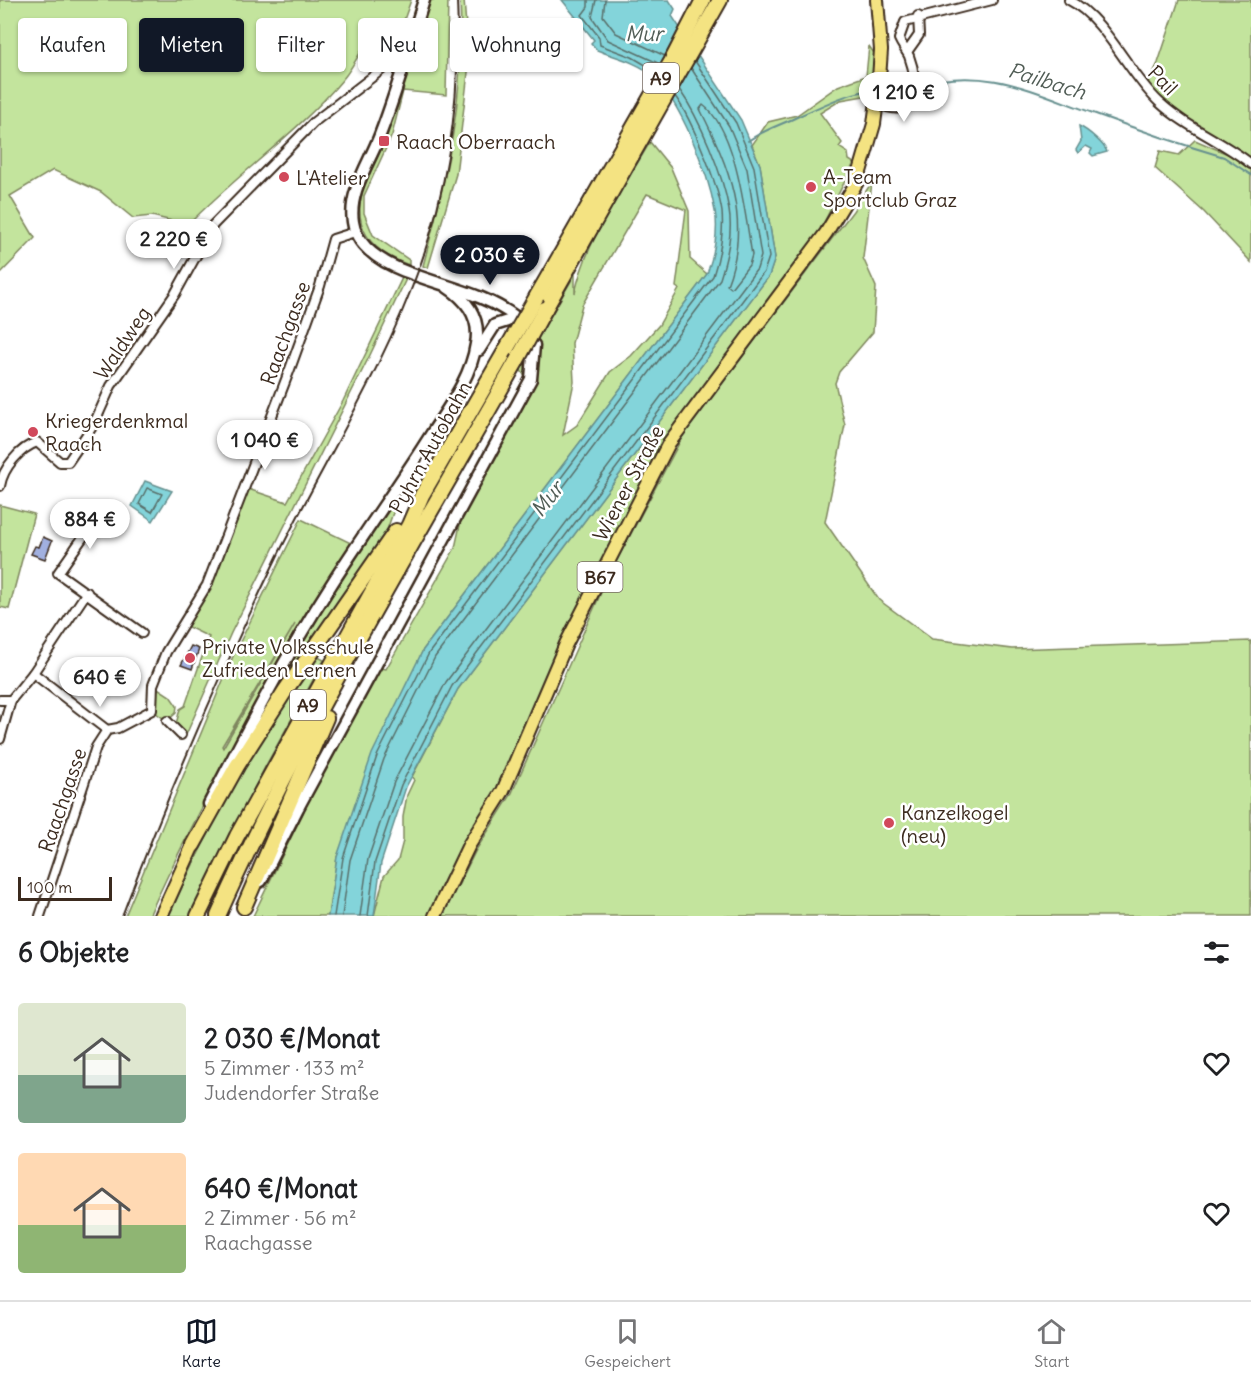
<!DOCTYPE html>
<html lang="de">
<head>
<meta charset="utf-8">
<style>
	:root { --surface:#fff; --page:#f6f6f6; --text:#202124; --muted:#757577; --line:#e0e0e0; --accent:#111827 }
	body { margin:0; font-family:Delius,sans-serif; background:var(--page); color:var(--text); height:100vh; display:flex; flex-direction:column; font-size:22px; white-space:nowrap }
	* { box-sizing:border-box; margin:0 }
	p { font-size:20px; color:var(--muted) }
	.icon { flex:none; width:33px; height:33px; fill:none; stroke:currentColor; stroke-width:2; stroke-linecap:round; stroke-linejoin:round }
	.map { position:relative; height:916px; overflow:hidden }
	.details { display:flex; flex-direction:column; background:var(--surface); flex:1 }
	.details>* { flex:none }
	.guide { position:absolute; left:18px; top:18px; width:600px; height:54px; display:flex; gap:12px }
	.scale { position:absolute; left:18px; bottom:15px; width:94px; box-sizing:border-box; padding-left:6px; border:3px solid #3b2a1e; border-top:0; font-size:16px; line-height:21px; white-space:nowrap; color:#3b2a1e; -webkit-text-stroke:4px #fff; paint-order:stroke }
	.price { position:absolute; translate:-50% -51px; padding:0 14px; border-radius:21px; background:#fff; color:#222; font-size:20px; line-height:39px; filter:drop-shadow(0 2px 3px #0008) }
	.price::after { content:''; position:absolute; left:50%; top:36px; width:18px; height:14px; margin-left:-9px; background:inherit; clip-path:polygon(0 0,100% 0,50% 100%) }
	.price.on { background:var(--accent); color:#fff }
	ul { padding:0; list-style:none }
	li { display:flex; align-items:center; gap:18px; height:150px; padding:0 18px }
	li span { display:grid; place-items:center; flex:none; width:168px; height:120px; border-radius:6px; color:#555 }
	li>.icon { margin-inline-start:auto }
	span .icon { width:72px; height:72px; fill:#fffc; stroke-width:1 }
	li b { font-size:26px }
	h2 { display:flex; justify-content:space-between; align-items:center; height:72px; padding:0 18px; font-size:26px }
	.pill { padding:0 21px; border-radius:6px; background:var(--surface); box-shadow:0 2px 4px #0004; font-size:21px; line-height:54px }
	.pill.on { background:var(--accent); color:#fff }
	.tabs { display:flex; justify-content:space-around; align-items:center; height:84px; border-top:2px solid var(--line); background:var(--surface); font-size:16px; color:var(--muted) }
	.tabs a { display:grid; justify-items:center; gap:3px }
	.tabs .on { color:var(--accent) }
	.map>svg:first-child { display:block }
	.green { fill:#c3e49d; stroke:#7f875e; stroke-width:1.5; fill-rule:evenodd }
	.water { fill:#83d4da; stroke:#66908f; stroke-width:1.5 }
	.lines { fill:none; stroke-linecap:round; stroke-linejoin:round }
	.shore { stroke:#586e69; stroke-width:1.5 }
	.stream { stroke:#66908f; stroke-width:2 }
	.building { fill:#a1b0e0; stroke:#3b2a1e; stroke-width:1.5 }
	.street-casing { stroke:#3b2a1e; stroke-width:12 }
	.secondary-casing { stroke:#3b2a1e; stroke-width:15 }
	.primary-casing { stroke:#3b2a1e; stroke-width:16 }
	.highway-casing { stroke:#3b2a1e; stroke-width:18 }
	.street { stroke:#fff; stroke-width:8 }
	.secondary { stroke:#fff; stroke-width:10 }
	.primary { stroke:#f4e382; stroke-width:12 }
	.highway { stroke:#f4e382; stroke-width:14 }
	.rail { stroke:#3b2a1e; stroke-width:2 }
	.highway-bridge-casing { stroke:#3b2a1e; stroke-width:18; stroke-linecap:butt }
	.highway-bridge { stroke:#f4e382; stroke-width:14 }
	.poi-dot { fill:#d1495b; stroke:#fff; stroke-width:2 }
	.labels { text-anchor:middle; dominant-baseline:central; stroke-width:5; stroke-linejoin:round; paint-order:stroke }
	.shield { fill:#fff; stroke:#766a62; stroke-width:1.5 }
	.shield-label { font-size:18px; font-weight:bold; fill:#3b2a1e }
	.street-label { font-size:20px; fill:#3b2a1e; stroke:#fff }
	.poi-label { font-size:20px; fill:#3b2a1e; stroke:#fff; text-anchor:start }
	.water-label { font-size:21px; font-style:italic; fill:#515d56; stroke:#fff }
</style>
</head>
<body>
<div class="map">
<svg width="1251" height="916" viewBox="0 0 1251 916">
	<rect width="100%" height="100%" fill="#fff"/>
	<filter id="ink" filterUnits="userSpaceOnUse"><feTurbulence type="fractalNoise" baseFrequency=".0167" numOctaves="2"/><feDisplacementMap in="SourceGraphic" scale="12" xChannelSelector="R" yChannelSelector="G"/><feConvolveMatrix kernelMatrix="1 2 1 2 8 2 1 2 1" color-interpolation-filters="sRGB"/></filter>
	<g filter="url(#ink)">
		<g class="green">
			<path d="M0,0H411L400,31L370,36C361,50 354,66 343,79C298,133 237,174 188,225L152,216L133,218L101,192L53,170L10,196L35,238L0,274Z"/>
			<path d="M428,0H448L446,95L403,91L392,135L364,196V213L373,235L409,260V265C353,245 349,208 376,159C382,147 389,140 388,126Z"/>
			<path d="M460,0H464L469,64L456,174L428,268L423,266C448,172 465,98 460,0Z"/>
			<polygon points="1179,0 1251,0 1251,164 1201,134 1145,89 1158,63"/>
			<polygon points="869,46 876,56 873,88 869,95 841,100 820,113 842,143 839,147 848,153 849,160 854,163 818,234 685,411 655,461 570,624 499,788 429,916 374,916 384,876 398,860 403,841 403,817 407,795 414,780 412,777 458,689 769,276 775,258 760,165 752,145 768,122 797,115 838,86 866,76"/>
			<polygon points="1195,140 1237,158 1251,169 1251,262 1204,212 1155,168 1160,151 1179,155"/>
			<path d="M650,142L671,168L689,211L690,259L707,274L423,650L337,857L328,916H253L315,788L380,668L386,669L455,548L460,525L451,518L526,378L520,369L575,274V293C587,238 622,190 650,142ZM647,194L686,210L676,287L679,289L659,325L631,356L610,372L577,425L563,435L574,382L572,343L582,305Z"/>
			<polygon points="872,182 863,258 876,287 873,332 839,372 835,383 845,425 825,522 879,600 932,639 1012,649 1251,641 1251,916 441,916 452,890 457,888 476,850 511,795 608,577 685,432 853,211"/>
			<polygon points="402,278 406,279 370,355 231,633 186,735 175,728 180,709 185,706 209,637 186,626 218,570 248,489 287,502 343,401"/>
			<polygon points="0,505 34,514 9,609 0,607"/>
			<polygon points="388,506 395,507 382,544 247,735 325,601"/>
			<path d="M301,519L355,545C280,667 208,785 149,916H125L234,654ZM295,624L223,748L222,746Z"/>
			<path d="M316,656L324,660L265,767L190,916H169C210,822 259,741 316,656Z"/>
			<polygon points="153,685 170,696 177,706 176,713 167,721 152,710"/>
		</g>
		<g class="water">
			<path d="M562,0H669L675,9L672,16L741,120L760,165L775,258L769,276L458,689L406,787L381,863L374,916H328L337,857L372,754L423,650L707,274C714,254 719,232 715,211C708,172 681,102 652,75C638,62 614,57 597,50L591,43L594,40Z"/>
			<path d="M1079,126C1088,130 1105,145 1107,152L1093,156L1090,153L1092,149L1086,146L1078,153L1076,150L1081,141Z"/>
			<polygon points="145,481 172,491 153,521 132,506"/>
		</g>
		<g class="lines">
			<g class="shore">
				<polyline points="588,0 588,7 582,15 599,37 600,45 632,57 656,71"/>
				<polyline points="596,0 592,17 608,40 660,64"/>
				<polyline points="605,0 603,16 616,33 665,56"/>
				<path d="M703,105C737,130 745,215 752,255L749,265L731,288L727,285C752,221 729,167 700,109Z"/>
				<polygon points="147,488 162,494 152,512 139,504"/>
				<path d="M334,916L343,858L377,756L429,653L713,276C720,255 724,235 722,212C718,184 692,120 675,96"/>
				<path d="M342,916L350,860L384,759L435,657L720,279C727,257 733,233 729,210C723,174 700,119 679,89"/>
				<polyline points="360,916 368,859 394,782 446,682 757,269 761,256 747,169 729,126 691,68"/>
				<polyline points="368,916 375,862 401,785 452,686 764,272 769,257 754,167 736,123 695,61"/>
			</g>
			<g class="stream">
				<path d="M916,85C987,66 1029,90 1093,113C1136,129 1180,144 1224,157L1251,175"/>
				<polyline points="884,90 911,86"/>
				<path d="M748,141C765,129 781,125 799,116C825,105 847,92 875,90"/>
			</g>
		</g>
		<g class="building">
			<polygon points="43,537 52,541 45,559 31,554 35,546 39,547"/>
			<polygon points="191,646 199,649 192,669 181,665"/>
		</g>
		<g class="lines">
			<g class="street-casing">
				<g id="street">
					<path d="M1069,0C1106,19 1128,73 1159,102C1187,128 1222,141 1251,164"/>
					<polyline points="907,52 919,35 918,16"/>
					<path d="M877,103C917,123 920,85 909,56C906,50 902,46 899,39L905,22L992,0"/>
					<path d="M0,486C3,468 20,448 37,442L60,462H68L94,424L111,386L175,294L213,225L314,122L389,64L395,60L406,59"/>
					<polyline points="100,513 58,573 142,633"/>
					<polyline points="33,673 87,592"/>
					<polyline points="0,700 11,700"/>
					<polyline points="167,721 181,735"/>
					<polyline points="0,739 11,700 33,673 107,730 118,728 152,710 153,685 166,652 207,585 290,369 320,286 333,239 355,232"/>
					<polyline points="40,916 96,747 107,730"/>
				</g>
			</g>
			<g class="secondary-casing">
				<g id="secondary">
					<path d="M424,0C410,45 397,91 380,135C370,162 348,192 353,222C356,244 376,258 395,267C434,285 482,291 517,318"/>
					<polyline points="479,350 495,325 517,318"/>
					<path d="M209,804C247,730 286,655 331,585C364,533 400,484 432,433C450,405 471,377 476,344C481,318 467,300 447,287"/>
					<polyline points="261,881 298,808 531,379 534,345"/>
				</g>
			</g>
			<g class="primary-casing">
				<g id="primary">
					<polyline points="161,916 193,845"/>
					<polyline points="435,916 469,845 503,791 566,644 669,443 826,233 857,182 874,124 878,93 881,50 877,0"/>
				</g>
			</g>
			<g class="highway-casing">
				<g id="highway">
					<polyline points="537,296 671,62 703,0"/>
					<polyline points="545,309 720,0"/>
					<polyline points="193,845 237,766 285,691 396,531"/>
					<polyline points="244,907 326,718"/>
					<polyline points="198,916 237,836 409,525 422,495 507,348"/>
					<path d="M218,916C303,725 413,544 516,362"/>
				</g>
			</g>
			<use href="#street" class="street"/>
			<use href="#secondary" class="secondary"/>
			<use href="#primary" class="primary"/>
			<use href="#highway" class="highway"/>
			<path class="rail" d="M122,916C168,794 220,674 277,557C325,460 385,366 421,263C450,179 461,89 457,0"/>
			<g class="highway-bridge-casing">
				<g id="highway-bridge">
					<polyline points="507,348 537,296"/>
					<polyline points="516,362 545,309"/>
				</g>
			</g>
			<use href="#highway-bridge" class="highway-bridge"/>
		</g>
	</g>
	<g class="poi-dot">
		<rect x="378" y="135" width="12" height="12" rx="3"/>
		<circle cx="284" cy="177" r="6"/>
		<circle cx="811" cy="187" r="6"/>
		<circle cx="33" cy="432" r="6"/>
		<circle cx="190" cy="658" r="6"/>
		<circle cx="889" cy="823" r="6"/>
	</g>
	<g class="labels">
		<g class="shield">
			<rect x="643" y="63" width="36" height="30" rx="4.5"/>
			<rect x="577.5" y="562" width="45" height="30" rx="4.5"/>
			<rect x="290" y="690" width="36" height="30" rx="4.5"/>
		</g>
		<g class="shield-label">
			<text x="661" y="78">A9</text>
			<text x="600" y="577">B67</text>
			<text x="308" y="705">A9</text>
		</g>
		<g class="street-label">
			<text transform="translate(1163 80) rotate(46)">Pail</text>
			<text transform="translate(285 333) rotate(-70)">Raachgasse</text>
			<text transform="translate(122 343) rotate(-56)">Waldweg</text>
			<text transform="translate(430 447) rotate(-61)">Pyhrn Autobahn</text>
			<text transform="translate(628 483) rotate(-62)">Wiener Straße</text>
			<text transform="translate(62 800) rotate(-71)">Raachgasse</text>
		</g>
		<g class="poi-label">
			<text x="396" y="141">Raach Oberraach</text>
			<text x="823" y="176">A-Team<tspan x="823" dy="23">Sportclub Graz</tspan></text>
			<text x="296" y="177">L'Atelier</text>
			<text x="45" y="420">Kriegerdenkmal<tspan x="45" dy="23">Raach</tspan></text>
			<text x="202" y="646">Private Volksschule<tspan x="202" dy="23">Zufrieden Lernen</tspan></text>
			<text x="901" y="812">Kanzelkogel<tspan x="901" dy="23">(neu)</tspan></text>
		</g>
		<g class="water-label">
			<text x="644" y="33">Mur</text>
			<text transform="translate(1047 81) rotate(17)">Pailbach</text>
			<text transform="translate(547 499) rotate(-52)">Mur</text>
		</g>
	</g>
</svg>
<div class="scale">100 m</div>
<b class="price" style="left:904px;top:123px">1 210 €</b>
<b class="price" style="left:174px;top:270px">2 220 €</b>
<b class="price on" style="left:490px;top:286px">2 030 €</b>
<b class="price" style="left:265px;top:471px">1 040 €</b>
<b class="price" style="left:90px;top:550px">884 €</b>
<b class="price" style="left:100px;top:708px">640 €</b>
<div class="guide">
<a class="pill">Kaufen</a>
<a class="pill on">Mieten</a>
<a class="pill">Filter</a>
<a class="pill">Neu</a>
<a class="pill">Wohnung</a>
</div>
</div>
<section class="details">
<h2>6 Objekte<svg class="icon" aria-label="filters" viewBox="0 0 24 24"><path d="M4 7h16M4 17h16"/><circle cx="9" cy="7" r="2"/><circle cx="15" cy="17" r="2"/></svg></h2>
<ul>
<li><span style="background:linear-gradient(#dfe7d0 60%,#7fa58c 0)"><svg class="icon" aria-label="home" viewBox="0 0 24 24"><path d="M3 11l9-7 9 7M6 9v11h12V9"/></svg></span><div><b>2 030 €/Monat</b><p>5 Zimmer · 133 m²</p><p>Judendorfer Straße</p></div><svg class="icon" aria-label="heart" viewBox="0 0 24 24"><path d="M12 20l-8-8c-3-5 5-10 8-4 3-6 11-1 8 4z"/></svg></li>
<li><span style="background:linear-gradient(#ffd9b3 60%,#8fb573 0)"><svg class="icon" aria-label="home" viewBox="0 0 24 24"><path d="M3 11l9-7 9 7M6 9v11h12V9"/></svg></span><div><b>640 €/Monat</b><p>2 Zimmer · 56 m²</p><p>Raachgasse</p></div><svg class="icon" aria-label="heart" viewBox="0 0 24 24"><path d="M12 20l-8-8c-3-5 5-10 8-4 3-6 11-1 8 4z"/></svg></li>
</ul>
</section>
<nav class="tabs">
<a class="on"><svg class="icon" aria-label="map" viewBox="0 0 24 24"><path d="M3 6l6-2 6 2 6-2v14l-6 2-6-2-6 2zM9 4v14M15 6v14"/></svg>Karte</a>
<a><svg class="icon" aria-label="saved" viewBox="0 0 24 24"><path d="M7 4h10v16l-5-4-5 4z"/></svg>Gespeichert</a>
<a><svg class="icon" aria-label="home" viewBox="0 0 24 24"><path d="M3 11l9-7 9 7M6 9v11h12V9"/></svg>Start</a>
</nav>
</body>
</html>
